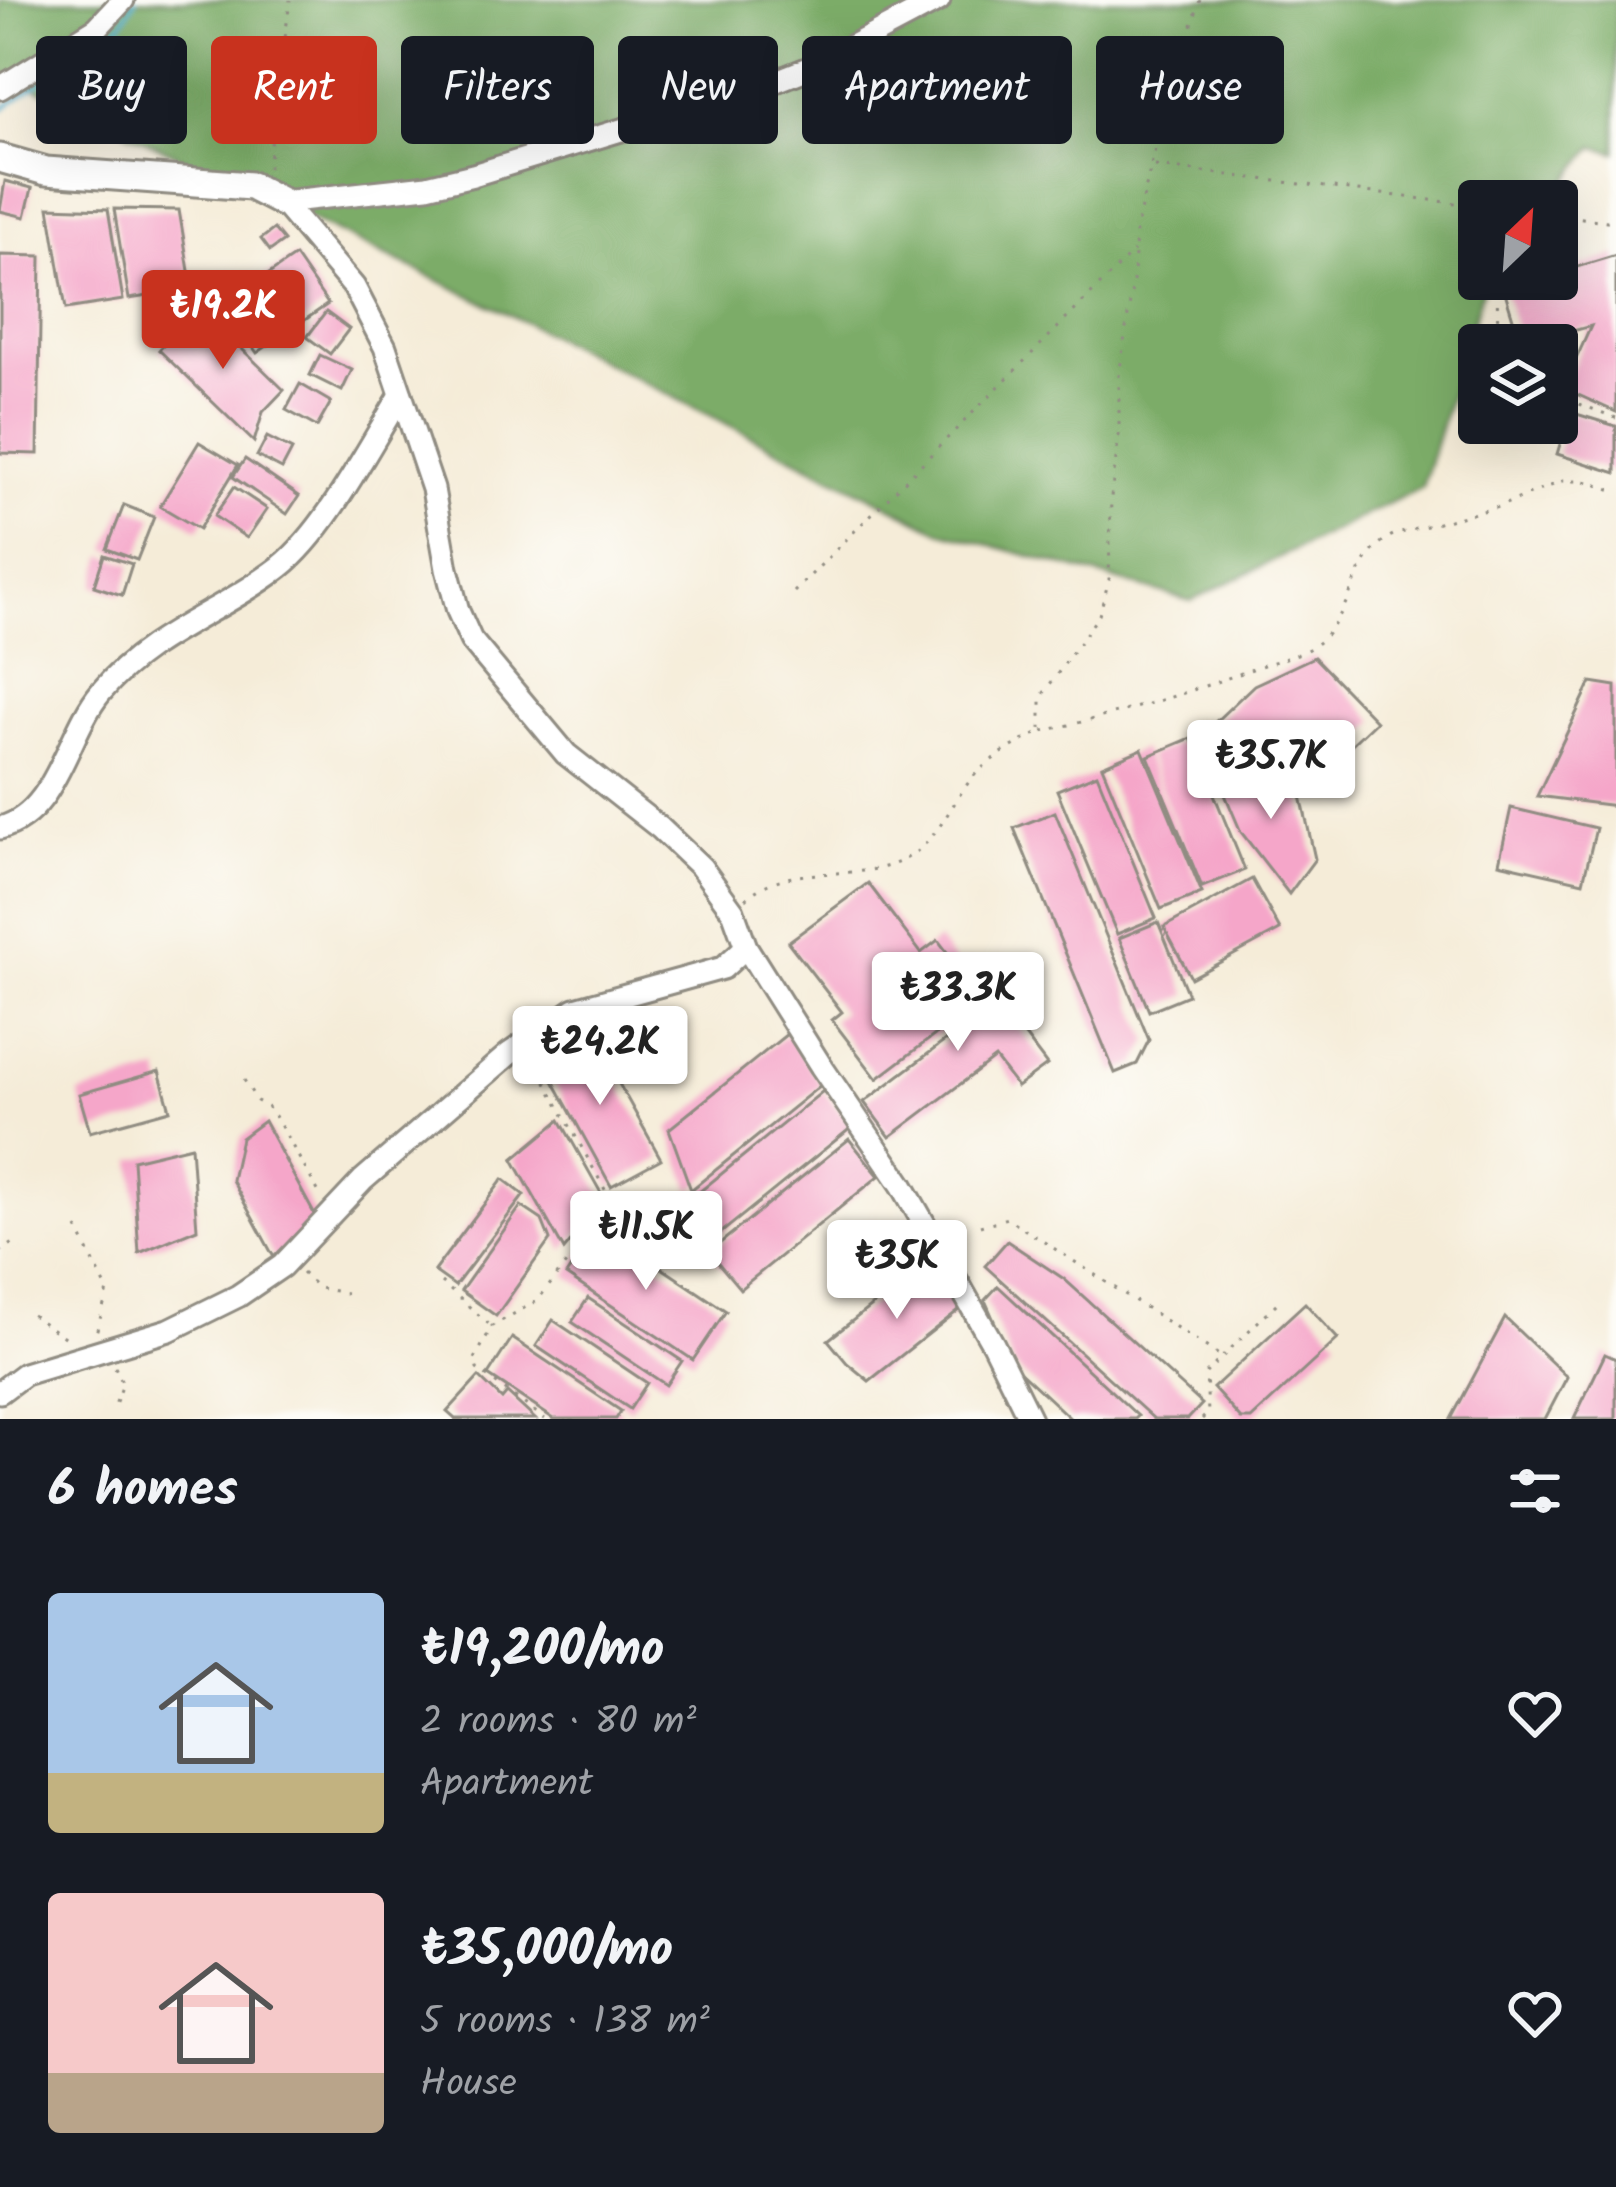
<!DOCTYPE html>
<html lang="en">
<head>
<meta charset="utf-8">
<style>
	:root { --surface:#171b24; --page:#242831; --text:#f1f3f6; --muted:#9ea1a6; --accent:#c8321e }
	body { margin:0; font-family:Kalam,sans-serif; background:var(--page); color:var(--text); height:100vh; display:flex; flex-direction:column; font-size:45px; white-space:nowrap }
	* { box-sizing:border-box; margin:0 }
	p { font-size:39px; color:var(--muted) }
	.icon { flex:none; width:66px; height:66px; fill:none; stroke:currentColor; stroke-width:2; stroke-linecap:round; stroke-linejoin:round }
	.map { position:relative; height:1419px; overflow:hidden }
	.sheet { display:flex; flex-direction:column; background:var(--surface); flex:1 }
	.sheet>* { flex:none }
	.top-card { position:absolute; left:36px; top:36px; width:1545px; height:108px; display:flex; gap:24px }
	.needle { width:78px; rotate:25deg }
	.buttons { position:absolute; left:1458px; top:180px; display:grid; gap:24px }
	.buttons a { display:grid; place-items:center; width:120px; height:120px; border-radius:12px; background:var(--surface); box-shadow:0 12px 48px #0002; font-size:60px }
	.price { position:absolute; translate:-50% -102px; padding:0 27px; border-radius:12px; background:#fff; color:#222; font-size:39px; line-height:78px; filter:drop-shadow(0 3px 6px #0008) }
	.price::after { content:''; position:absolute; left:50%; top:72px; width:36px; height:27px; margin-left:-18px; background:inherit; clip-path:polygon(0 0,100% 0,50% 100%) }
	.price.selected { background:var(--accent); color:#fff }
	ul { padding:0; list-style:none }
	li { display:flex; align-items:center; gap:36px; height:300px; padding:0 48px }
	li span { display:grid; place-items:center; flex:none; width:336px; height:240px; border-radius:12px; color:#555 }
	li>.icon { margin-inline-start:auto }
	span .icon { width:144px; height:144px; fill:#fffc; stroke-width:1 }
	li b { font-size:51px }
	h2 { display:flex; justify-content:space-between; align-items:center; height:144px; padding:0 48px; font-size:51px }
	.chip { padding:0 42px; border-radius:12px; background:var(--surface); box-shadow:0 12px 48px #0002; font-size:42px; line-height:108px }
	.chip.selected { background:var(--accent); color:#fff }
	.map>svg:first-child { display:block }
	.forest { fill:#7bac67; stroke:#536c49; stroke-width:3 }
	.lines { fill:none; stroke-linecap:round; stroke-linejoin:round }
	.stream { stroke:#4dadcc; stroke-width:4.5 }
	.building { fill:#f5a6c9 }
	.street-casing { stroke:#908c82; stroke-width:27 }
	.secondary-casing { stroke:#908c82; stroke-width:33 }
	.path { stroke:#908c82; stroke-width:3; stroke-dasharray:3 9; stroke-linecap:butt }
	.street { stroke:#fff; stroke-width:21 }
	.secondary { stroke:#fff; stroke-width:27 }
</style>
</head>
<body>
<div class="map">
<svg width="1616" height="1419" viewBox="0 0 1616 1419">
	<rect width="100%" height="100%" fill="#fdfcf7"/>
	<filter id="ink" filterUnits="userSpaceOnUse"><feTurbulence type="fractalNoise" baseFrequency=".00833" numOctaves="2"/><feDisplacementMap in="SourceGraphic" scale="24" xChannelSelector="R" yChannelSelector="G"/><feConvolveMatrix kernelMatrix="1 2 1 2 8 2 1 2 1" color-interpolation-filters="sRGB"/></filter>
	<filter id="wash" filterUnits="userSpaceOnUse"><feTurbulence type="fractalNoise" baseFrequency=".004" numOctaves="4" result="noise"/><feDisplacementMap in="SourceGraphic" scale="48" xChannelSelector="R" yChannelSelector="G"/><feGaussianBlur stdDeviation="2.7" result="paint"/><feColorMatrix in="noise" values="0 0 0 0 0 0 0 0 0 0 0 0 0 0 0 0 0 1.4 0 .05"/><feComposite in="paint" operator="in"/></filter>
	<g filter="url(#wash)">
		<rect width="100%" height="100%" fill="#f5ecd8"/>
		<polygon class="forest" points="0,0 1616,0 1616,152 1594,147 1550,201 1479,201 1479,279 1486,279 1422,487 1191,601 940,531 498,309 0,71"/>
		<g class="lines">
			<polyline class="stream" points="0,111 122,23 135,0"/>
		</g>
		<g id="blocks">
			<g class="building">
				<polygon points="5,181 32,188 25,217 0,211"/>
				<polygon points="49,207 108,209 123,300 66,309"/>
				<polygon points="114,209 179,210 192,289 129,299"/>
				<polygon points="274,229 284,241 270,251 261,239"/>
				<polygon points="0,255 41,256 38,454 0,453"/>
				<polygon points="1616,255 1616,412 1563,388 1591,326 1521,345 1504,289 1539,279 1557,279 1557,273"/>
				<polygon points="295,256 328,304 257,353 224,305"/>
				<polygon points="200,308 284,390 263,412 254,442 159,350"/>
				<polygon points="326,312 349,329 330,354 307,337"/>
				<polygon points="320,355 352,370 342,391 310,375"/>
				<polygon points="300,384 331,402 317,427 286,410"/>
				<polygon points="1570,412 1616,426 1616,473 1557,454"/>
				<polygon points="267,437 292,450 282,469 257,456"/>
				<polygon points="199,442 238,465 199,529 160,506"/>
				<polygon points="245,459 299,496 287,514 233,477"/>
				<polygon points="234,487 267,509 247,538 214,516"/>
				<polygon points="124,505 154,517 137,560 107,549"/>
				<polygon points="104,555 132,564 122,595 94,586"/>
				<polygon points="1314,657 1376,721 1331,764 1322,755 1312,765 1237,751 1212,725 1254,685"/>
				<polygon points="1591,682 1616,686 1616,806 1537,796"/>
				<polygon points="1191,738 1245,870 1202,887 1148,756"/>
				<polygon points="1142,749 1202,893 1161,909 1102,766"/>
				<polygon points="1212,764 1299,787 1315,859 1289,894 1241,832"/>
				<polygon points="1097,774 1156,918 1117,934 1057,790"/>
				<polygon points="1511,808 1596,828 1583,882 1499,863"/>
				<polygon points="1055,812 1149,1040 1137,1064 1115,1073 1014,828"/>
				<polygon points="1252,879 1280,930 1191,978 1164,927"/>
				<polygon points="868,883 921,953 938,940 956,964 929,984 956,1019 877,1079 832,1020 842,1012 788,942"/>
				<polygon points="1158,922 1188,995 1149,1011 1119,938"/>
				<polygon points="968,961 1047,1065 1017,1087 995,1058 890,1137 864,1102 969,1023 938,983"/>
				<polygon points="589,1030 661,1159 611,1186 540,1057"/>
				<polygon points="787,1034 821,1085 691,1190 669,1129"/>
				<polygon points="159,1071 170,1110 90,1132 79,1094"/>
				<polygon points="823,1091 852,1127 716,1237 687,1202"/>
				<polygon points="560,1120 605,1200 564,1250 513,1159"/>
				<polygon points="264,1121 318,1221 276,1261 232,1180 241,1138"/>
				<polygon points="849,1139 879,1176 740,1289 709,1252"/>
				<polygon points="191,1146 197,1229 139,1253 133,1160"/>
				<polygon points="503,1179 524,1195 455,1286 434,1271"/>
				<polygon points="521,1206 542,1220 550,1240 496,1316 461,1291"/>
				<polygon points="599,1226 726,1311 693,1360 566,1275"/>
				<polygon points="1007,1241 1064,1279 1202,1404 1188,1419 1154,1419 985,1266"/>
				<polygon points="928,1261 964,1306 869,1381 847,1363 828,1340"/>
				<polygon points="998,1286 1138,1416 1135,1419 1071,1419 1014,1366 985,1300"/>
				<polygon points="588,1298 682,1361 666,1385 572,1322"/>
				<polygon points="1305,1303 1338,1339 1251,1419 1241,1419 1213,1388"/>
				<polygon points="1505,1318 1567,1377 1545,1419 1451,1419"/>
				<polygon points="553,1320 647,1383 630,1409 536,1346"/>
				<polygon points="512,1338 621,1411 616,1419 554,1419 488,1375"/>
				<polygon points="1605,1354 1616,1359 1616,1419 1574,1419"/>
				<polygon points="479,1377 502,1399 507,1393 535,1419 455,1419 447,1412"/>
			</g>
		</g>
	</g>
	<g filter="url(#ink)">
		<use href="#blocks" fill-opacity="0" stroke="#908c82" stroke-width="3"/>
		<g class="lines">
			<g class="street-casing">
				<g id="street">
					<polyline points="0,88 97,28 123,0"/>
					<polyline points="282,202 354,287 385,347 433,489 447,569 458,611 471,640 566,754 660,828 701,867 733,911 746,947 821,1066 902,1185 993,1344 1030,1419"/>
					<polyline points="282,202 427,186 473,175 756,89 814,66 939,0"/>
					<path d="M0,828C57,814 67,732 101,692C149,634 222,612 280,567C326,531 369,446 401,395"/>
					<polyline points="0,1392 24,1374 169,1330 238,1296 282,1266 363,1180 509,1054 575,1009 723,968 746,947"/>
				</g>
			</g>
			<g class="secondary-casing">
				<polyline id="secondary" points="0,158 46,171 251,186 282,202"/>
			</g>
			<g class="path">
				<polyline points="1155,166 1479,206"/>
				<polyline points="268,168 290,0"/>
				<polyline points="1557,215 1607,221 1616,218"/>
				<polyline points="1497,279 1498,345"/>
				<polyline points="1557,400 1564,398 1616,418"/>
				<polyline points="794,592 1134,251"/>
				<path d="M1043,731C1116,715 1186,694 1255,668C1274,661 1299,656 1315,645C1354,617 1351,555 1393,535L1498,507L1563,481H1585L1616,491"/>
				<path d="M746,899C788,858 858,886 907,858C936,841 947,812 966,786C984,760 1014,745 1041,732V697L1099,615L1109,580L1111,497L1119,435V376L1134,275L1136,229L1163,115L1200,0"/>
				<polyline points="534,1061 613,1204 537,1301 492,1326 475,1359 477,1369 545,1419"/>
				<polyline points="244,1080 257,1101 271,1109 321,1196"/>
				<polyline points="980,1226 1007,1218 1222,1357"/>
				<polyline points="77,1228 108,1291 96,1333"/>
				<polyline points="0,1252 18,1240"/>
				<polyline points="302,1273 318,1288 346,1293"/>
				<polyline points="441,1282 490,1325"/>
				<polyline points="32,1315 70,1341"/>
				<polyline points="115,1367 123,1384 115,1405"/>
				<polyline points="1202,1419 1208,1413 1206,1373 1277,1303"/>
			</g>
			<use href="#street" class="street"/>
			<use href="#secondary" class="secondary"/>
		</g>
	</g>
</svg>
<div class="buttons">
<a><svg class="needle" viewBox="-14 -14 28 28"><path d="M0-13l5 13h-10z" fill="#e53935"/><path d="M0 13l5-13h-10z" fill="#9ea1a6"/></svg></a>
<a><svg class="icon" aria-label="layers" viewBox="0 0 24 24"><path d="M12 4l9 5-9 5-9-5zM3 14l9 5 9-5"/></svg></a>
</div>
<b class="price selected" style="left:223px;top:372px">₺19.2K</b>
<b class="price" style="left:1271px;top:822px">₺35.7K</b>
<b class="price" style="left:958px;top:1054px">₺33.3K</b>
<b class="price" style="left:600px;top:1108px">₺24.2K</b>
<b class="price" style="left:646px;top:1293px">₺11.5K</b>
<b class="price" style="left:897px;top:1322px">₺35K</b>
<div class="top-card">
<a class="chip">Buy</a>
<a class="chip selected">Rent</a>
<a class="chip">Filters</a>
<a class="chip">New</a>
<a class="chip">Apartment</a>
<a class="chip">House</a>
</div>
</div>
<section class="sheet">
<h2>6 homes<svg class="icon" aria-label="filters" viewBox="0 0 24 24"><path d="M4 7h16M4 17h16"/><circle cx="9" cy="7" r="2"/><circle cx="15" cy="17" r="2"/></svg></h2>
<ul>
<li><span style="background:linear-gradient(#a9c7e8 75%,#c2b280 0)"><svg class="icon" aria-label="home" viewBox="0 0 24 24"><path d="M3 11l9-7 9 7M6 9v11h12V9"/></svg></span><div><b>₺19,200/mo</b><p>2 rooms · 80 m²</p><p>Apartment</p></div><svg class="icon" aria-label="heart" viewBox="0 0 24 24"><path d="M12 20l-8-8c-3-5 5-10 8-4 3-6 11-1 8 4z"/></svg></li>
<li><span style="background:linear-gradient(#f6c9c9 75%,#b9a48a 0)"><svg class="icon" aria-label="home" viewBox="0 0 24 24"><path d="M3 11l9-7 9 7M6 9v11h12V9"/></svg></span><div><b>₺35,000/mo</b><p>5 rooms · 138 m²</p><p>House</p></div><svg class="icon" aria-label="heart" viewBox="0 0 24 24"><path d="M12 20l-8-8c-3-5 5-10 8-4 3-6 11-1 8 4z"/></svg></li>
</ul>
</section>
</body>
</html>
